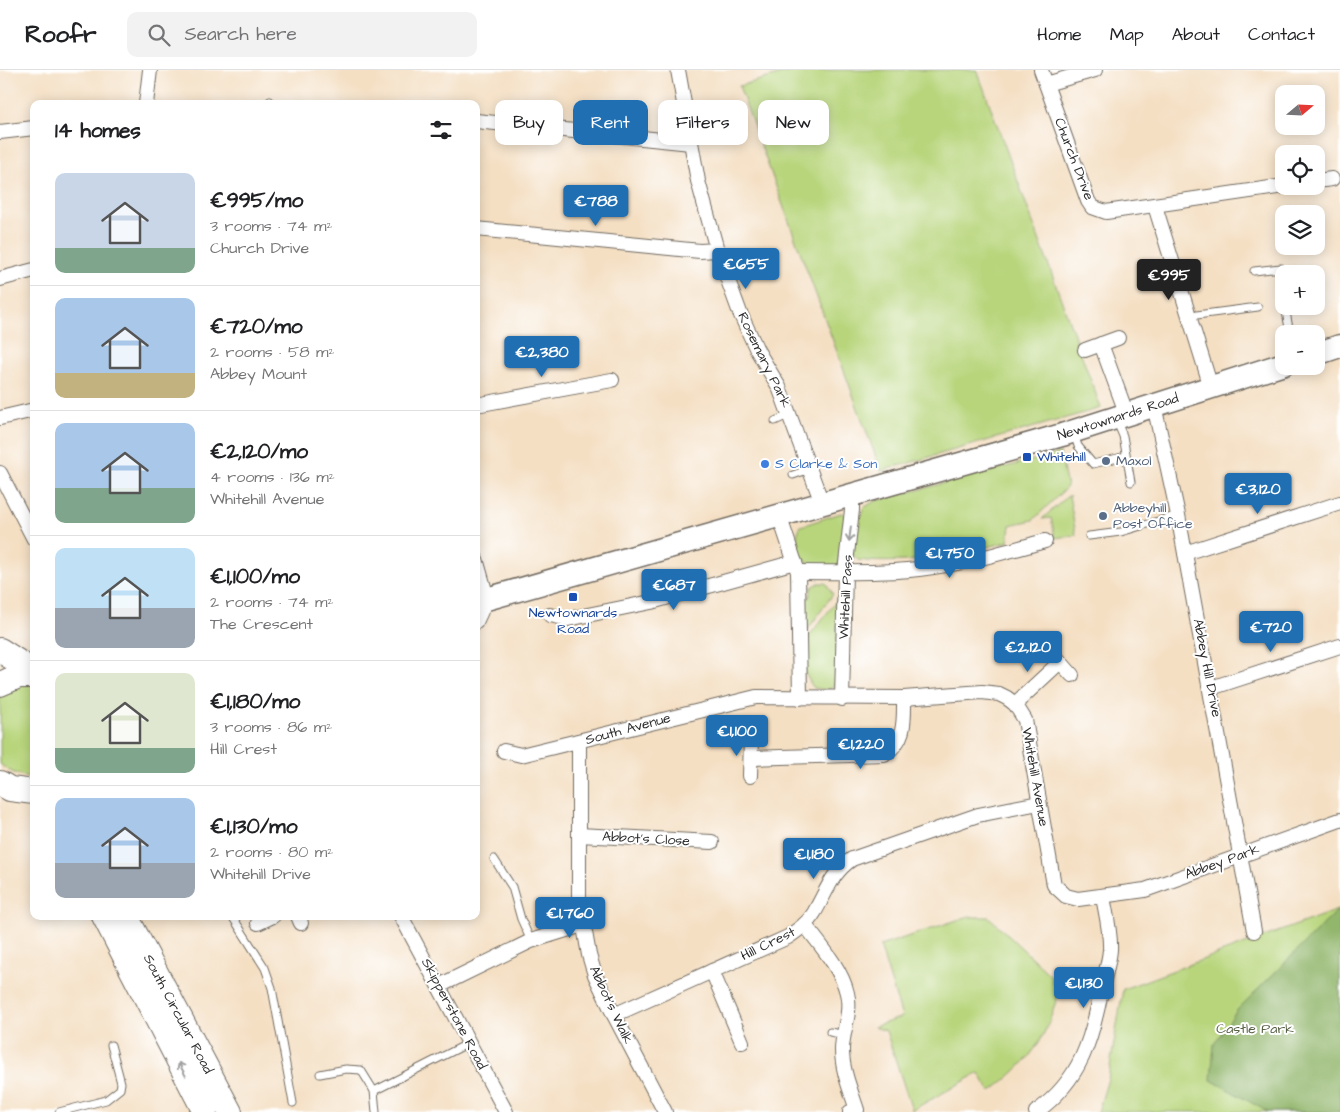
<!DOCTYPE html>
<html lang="en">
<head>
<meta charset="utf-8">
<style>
	:root { --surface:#fff; --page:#f2f2f2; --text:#202124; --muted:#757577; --line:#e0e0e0; --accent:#1f6fb2 }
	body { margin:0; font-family:"Architects Daughter",sans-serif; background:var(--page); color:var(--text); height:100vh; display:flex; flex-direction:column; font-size:19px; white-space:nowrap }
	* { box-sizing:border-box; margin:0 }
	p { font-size:16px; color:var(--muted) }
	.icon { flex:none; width:28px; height:28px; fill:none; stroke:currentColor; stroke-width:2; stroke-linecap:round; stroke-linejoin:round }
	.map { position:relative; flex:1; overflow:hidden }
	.side { position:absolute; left:30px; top:30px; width:450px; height:820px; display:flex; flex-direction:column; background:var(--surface); border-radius:10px; box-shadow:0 2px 12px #0003 }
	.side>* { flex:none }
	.top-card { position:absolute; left:495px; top:30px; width:475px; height:45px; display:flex; gap:10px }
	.needle { width:32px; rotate:71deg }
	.fabs { position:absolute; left:1275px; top:15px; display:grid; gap:10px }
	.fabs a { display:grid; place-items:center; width:50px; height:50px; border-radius:10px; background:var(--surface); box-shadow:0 2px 12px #0003; font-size:25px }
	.price { position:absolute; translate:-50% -42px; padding:0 11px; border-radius:5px; background:var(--accent); color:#fff; font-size:16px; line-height:32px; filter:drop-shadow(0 1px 2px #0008) }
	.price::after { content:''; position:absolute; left:50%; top:30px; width:15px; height:11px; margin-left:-8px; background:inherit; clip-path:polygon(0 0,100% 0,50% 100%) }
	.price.current { background:#222; color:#fff }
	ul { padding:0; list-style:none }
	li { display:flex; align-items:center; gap:15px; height:125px; padding:0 25px }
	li+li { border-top:1px solid var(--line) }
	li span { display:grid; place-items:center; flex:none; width:140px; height:100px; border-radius:10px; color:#555 }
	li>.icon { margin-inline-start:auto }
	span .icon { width:60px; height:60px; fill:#fffc; stroke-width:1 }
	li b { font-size:21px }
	h2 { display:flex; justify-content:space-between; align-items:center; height:60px; padding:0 25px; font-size:21px }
	.pill { padding:0 18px; border-radius:10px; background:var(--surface); box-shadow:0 2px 12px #0003; font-size:18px; line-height:45px }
	.pill.current { background:var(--accent); color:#fff }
	header { display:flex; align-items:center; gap:30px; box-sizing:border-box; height:70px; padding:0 25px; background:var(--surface); border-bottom:1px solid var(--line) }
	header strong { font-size:24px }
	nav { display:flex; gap:28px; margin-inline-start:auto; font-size:18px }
	.search { width:350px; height:45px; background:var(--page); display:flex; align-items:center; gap:12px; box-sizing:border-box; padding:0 18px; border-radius:10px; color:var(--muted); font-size:19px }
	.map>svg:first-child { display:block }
	.green { fill:#b8d57c; stroke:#728054 }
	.forest { fill:#92b66c; stroke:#5e704c }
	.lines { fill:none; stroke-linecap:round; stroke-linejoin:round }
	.service-casing { stroke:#716a60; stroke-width:9 }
	.minor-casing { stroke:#716a60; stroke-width:16 }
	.primary-casing { stroke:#716a60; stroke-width:25 }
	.trunk-casing { stroke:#716a60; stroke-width:26 }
	.service { stroke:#fff; stroke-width:7 }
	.minor { stroke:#fff; stroke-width:14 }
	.primary { stroke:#fff; stroke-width:22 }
	.trunk { stroke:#fff; stroke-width:24 }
	.oneway { stroke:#a0a0a0 }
	.transit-dot { fill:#1a4fb4; stroke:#fff; stroke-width:2 }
	.service-dot { fill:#5c6f8a; stroke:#fff; stroke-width:2 }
	.shop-dot { fill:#3f7fe0; stroke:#fff; stroke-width:2 }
	.labels { text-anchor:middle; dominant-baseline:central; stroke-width:4; stroke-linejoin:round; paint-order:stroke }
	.street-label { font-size:14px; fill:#2b2b2b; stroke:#fff }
	.transit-label { font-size:14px; fill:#164399; stroke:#fff; text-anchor:start }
	.service-label { font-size:14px; fill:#4e5e75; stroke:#fff; text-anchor:start }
	.shop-label { font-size:14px; fill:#366cbe; stroke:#fff; text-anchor:start }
	.park-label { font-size:14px; fill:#555e43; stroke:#fff }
</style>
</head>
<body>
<header>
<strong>Roofr</strong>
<div class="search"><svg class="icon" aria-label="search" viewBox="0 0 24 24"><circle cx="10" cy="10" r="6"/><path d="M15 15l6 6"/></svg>Search here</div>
<nav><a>Home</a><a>Map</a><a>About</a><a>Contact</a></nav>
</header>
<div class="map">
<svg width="1340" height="1042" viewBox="0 0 1340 1042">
	<rect width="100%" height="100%" fill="#fff"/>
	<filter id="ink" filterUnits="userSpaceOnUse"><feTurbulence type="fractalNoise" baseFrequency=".02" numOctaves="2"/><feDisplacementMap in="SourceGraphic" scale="10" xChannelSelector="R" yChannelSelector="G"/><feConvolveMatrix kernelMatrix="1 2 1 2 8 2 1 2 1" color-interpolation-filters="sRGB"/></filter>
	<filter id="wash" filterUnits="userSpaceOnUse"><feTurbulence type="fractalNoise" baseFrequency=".0096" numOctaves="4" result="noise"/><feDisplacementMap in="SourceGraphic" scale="20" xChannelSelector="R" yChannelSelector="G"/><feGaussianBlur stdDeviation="1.12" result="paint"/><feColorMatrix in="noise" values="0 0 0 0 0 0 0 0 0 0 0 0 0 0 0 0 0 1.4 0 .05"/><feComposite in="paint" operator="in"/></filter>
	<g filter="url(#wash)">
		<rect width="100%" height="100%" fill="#f4dfc3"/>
		<g class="green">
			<polygon points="796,0 977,0 1101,338 881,401 739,16"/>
			<path d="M1060,383L1067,417L1033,450L1010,455L1008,472C958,484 910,496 858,490L852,484L863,438L875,431Z"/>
			<polygon points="1069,425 1076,465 1055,468 1051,448 1042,449"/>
			<path d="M841,443L845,445L838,499L813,495L801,488C798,478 794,465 801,456Z"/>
			<polygon points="819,513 826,513 833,524 806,562 806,528 809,528 812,517"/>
			<polygon points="838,529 836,606 834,615 828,620 814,618 811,614 805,603 806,570"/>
			<path d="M34,612V707C21,707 9,702 0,694V626L4,622Z"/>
			<polygon points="1340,839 1340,1042 1098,1042 1108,1009 1123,919"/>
			<path d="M966,847H989L1052,907V913L1060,914C1049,966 1032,991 990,1022L979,1003L912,1040L886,961L874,957L902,947L880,876Z"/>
		</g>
		<polygon class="forest" points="1340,838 1340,1042 1268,1042 1211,1010 1214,974 1237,940"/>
	</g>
	<g filter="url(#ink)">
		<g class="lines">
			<g class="service-casing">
				<g id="service">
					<polyline points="270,31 272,34"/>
					<polyline points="1254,201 1281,198 1284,225"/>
					<polyline points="1285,236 1290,264"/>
					<polyline points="1189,246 1258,237"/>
					<polyline points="775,351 790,344"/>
					<polyline points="1117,352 1123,366 1131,412"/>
					<polyline points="1074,364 1078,376 1093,394 1126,386"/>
					<polyline points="793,405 810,399"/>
					<polyline points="1089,466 1121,462 1178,445"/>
					<polyline points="494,789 512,817 521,849 531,871"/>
					<polyline points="232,846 265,898 272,918 293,1033"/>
					<polyline points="830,962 845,965"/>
					<polyline points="320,1004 346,999 361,1000 374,1021 376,1042"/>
					<polyline points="374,1021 469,973"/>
					<polyline points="59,1042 106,1030 120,1019 121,1013 111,975"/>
				</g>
			</g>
			<g class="minor-casing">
				<g id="minor">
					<polyline points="678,0 698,111 717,180 740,243 757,280 779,317 822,433"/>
					<polyline points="1041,0 1088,131 1092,137 1106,142 1284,116"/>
					<polyline points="1046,14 1095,0"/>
					<polyline points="146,34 150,0"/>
					<polyline points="476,51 691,73"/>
					<polyline points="0,62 34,58"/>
					<polyline points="1316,111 1332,109"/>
					<polyline points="1155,136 1211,317"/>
					<polyline points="476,159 700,181 717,180"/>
					<polyline points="0,209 34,200"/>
					<polyline points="1101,274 1127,345"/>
					<polyline points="1085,280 1118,268"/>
					<polyline points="476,335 612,310"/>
					<polyline points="1154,335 1178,445 1254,861"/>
					<polyline points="0,348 34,340"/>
					<polyline points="0,403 34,469"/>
					<polyline points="779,445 798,502 800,628"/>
					<polyline points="1185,483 1340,433"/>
					<polyline points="476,489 487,528 476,552"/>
					<path d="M798,502C842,502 889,504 933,497C971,492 1008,481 1045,471"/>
					<polyline points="550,545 568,549 651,532 795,492"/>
					<polyline points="1048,578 1072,605"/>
					<polyline points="1211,618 1340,576"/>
					<polyline points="842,629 845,502 852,440 852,425"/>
					<polyline points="1015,634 1060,592"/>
					<polyline points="579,671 579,828 589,885 595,905 614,945 665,1042"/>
					<polyline points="504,681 521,685 756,627 904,628 982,622 999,624 1007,628 1015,634 1025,650 1054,815 1066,826 1078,829 1145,820 1340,750"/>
					<path d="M751,688L884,684C906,671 904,651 904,628"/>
					<polyline points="750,706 751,668"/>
					<polyline points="579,765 712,772"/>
					<polyline points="298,846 301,853"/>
					<polyline points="401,846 506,1042"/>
					<polyline points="258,853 273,846"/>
					<path d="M805,855C820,875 841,898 847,923C852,943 842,961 842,980C842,1001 851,1021 857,1040L850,1042"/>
					<polyline points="712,901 742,972"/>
					<polyline points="439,916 531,871 582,855"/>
					<path d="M614,945L788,867C798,860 808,853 814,843C826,823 831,803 852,789L978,745L1039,733"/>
					<path d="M1036,1042C1081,1010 1092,969 1102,917C1105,905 1109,892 1110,880C1111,863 1106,844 1103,827"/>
				</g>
			</g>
			<g class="primary-casing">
				<g id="primary">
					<polyline points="1316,284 1340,276"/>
					<path id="s1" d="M476,532L1062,365L1284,294"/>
				</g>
			</g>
			<g class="trunk-casing">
				<g id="trunk">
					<polyline points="0,580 34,602"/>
					<polyline points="0,614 19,606 34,606"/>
					<polyline points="0,713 10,719 34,722"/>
					<polyline points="104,846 205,1042"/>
					<path id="s2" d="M126,846L230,1042"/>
				</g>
			</g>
			<use href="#service" class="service"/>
			<use href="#minor" class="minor"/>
			<use href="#primary" class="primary"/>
			<use href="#trunk" class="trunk"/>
		</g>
		<defs><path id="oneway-shaft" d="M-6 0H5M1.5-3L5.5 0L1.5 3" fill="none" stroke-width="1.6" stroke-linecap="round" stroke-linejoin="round" transform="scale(1.25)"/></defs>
		<g class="oneway">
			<use href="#oneway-shaft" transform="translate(850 464) rotate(97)"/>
			<use href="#oneway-shaft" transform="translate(182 999) rotate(-118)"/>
		</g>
	</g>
	<g class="transit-dot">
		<rect x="1022" y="382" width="10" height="10" rx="2.5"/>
		<rect x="568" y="522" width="10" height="10" rx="2.5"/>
	</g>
	<g class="service-dot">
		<circle cx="1106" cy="391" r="5"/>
		<circle cx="1103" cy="446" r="5"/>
	</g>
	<circle class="shop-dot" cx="765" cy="394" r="5"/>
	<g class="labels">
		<g class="street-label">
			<text transform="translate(1074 89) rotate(69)">Church Drive</text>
			<text transform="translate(764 290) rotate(64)">Rosemary Park</text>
			<text stroke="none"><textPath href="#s1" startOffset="668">Newtownards Road</textPath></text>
			<text transform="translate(846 527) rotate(-87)">Whitehill Pass</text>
			<text transform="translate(1207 598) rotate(79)">Abbey Hill Drive</text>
			<text transform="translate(628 659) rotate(-15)">South Avenue</text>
			<text transform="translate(1035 707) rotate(80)">Whitehill Avenue</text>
			<text transform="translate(646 769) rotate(3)">Abbot's Close</text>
			<text transform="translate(1222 792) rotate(-20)">Abbey Park</text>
			<text transform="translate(768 874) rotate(-26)">Hill Crest</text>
			<text transform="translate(611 935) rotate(65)">Abbot's Walk</text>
			<text stroke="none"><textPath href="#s2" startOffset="111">South Circular Road</textPath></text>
			<text transform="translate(454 944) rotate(62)">Skipperstone Road</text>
		</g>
		<g class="transit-label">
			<text x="1037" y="387">Whitehill</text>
			<text x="573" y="543" text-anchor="middle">Newtownards<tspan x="573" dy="16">Road</tspan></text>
		</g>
		<g class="service-label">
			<text x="1116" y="391">Maxol</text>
			<text x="1113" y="438">Abbeyhill<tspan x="1113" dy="16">Post Office</tspan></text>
		</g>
		<g class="shop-label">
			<text x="775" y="394">S Clarke &amp; Son</text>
		</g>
		<g class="park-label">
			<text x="1255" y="959">Castle Park</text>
		</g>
	</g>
</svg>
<div class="fabs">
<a><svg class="needle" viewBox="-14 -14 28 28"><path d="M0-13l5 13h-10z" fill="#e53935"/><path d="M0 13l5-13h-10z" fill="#757577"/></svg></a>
<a><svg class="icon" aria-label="locate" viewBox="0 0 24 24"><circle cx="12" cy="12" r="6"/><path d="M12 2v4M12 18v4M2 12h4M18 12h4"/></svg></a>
<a><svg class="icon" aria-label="layers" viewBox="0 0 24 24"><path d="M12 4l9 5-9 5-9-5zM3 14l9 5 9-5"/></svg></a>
<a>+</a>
<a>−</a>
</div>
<b class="price" style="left:596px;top:157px">€788</b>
<b class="price" style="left:746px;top:220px">€655</b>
<b class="price current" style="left:1169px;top:231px">€995</b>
<b class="price" style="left:542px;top:308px">€2,380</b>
<b class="price" style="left:1258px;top:445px">€3,120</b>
<b class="price" style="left:950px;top:509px">€1,750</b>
<b class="price" style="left:674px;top:541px">€687</b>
<b class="price" style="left:1271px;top:583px">€720</b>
<b class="price" style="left:1028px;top:603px">€2,120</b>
<b class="price" style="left:737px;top:687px">€1,100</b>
<b class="price" style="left:861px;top:700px">€1,220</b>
<b class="price" style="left:814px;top:810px">€1,180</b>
<b class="price" style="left:570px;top:869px">€1,760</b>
<b class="price" style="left:1084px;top:939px">€1,130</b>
<div class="top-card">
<a class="pill">Buy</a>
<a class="pill current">Rent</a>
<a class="pill">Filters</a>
<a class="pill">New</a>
</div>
<section class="side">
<h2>14 homes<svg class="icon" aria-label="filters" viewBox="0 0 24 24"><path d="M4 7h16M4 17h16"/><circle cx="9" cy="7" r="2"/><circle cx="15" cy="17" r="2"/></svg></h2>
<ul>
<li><span style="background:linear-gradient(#c9d6e8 75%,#7fa58c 0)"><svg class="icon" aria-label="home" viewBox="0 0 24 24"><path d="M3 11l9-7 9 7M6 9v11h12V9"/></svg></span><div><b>€995/mo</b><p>3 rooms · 74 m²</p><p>Church Drive</p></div></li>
<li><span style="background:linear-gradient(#a9c7e8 75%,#c2b280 0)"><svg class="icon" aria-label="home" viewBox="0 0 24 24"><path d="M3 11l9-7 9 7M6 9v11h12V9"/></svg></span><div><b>€720/mo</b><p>2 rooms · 58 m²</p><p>Abbey Mount</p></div></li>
<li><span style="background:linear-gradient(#a9c7e8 65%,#7fa58c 0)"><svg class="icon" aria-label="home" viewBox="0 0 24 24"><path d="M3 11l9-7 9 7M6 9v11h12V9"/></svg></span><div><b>€2,120/mo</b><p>4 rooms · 136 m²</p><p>Whitehill Avenue</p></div></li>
<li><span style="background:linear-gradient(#bfe0f5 60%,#9aa5b1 0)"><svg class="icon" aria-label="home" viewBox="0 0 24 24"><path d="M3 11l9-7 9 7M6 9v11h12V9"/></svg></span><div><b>€1,100/mo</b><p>2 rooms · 74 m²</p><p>The Crescent</p></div></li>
<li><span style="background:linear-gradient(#dfe7d0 75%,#7fa58c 0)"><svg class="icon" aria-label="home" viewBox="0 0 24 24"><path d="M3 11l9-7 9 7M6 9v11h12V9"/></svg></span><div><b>€1,180/mo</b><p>3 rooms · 86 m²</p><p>Hill Crest</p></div></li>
<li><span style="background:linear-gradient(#a9c7e8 65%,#9aa5b1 0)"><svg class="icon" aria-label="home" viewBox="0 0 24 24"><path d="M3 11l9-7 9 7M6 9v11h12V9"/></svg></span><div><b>€1,130/mo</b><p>2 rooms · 80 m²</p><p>Whitehill Drive</p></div></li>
</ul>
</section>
</div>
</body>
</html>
